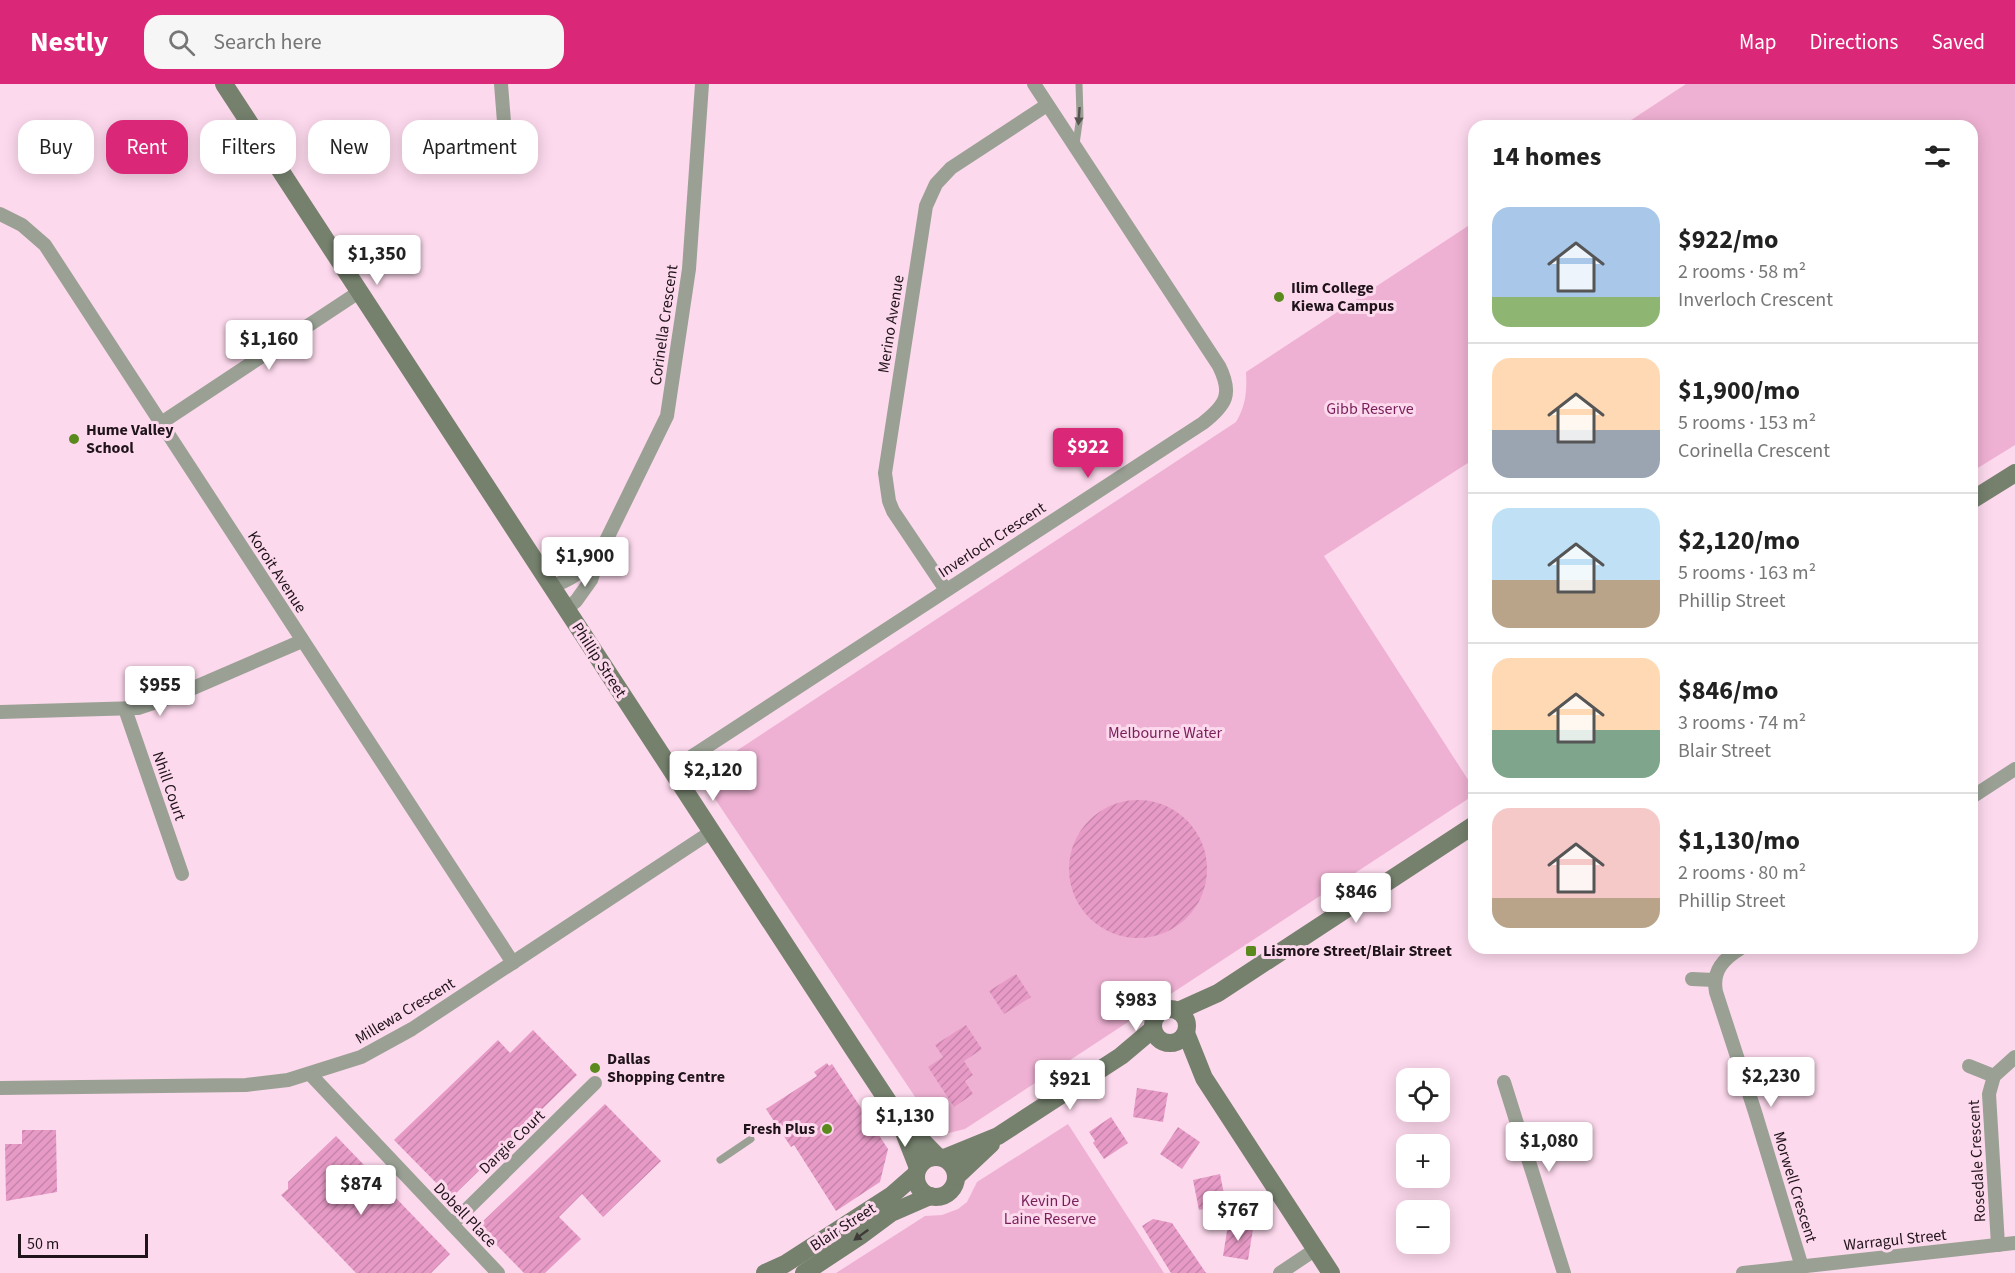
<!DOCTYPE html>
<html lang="en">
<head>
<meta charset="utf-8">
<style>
	:root { --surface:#fff; --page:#f6f6f6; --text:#222; --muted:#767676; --line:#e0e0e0; --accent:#db2777 }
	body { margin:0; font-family:"Source Sans 3",sans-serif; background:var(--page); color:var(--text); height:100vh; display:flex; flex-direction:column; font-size:22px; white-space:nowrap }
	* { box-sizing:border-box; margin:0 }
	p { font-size:20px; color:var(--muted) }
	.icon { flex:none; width:33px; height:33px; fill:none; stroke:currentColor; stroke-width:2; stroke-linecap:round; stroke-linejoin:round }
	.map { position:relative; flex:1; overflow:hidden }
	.drawer { position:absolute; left:1468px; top:36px; width:510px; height:834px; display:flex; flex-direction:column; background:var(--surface); border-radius:18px; box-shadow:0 3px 15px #0003 }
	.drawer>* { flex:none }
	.top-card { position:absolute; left:18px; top:36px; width:570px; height:54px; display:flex; gap:12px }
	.buttons { position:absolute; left:1396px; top:984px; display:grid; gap:12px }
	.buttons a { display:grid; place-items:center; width:54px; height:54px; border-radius:12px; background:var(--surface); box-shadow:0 3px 15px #0003; font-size:30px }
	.scale { position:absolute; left:18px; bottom:15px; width:130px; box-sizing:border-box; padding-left:6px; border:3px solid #20141b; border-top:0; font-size:16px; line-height:21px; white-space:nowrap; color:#20141b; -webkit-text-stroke:4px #fdd9ed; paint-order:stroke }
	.price { position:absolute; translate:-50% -51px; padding:0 14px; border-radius:6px; background:#fff; color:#222; font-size:20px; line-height:39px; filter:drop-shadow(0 2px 3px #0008) }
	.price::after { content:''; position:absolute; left:50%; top:36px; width:18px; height:14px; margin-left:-9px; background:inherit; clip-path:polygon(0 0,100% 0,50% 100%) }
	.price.current { background:var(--accent); color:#fff }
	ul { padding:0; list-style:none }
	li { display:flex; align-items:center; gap:18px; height:150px; padding:0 24px }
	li+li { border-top:2px solid var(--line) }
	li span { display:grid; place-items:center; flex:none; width:168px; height:120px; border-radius:18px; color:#555 }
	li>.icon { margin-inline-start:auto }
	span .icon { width:72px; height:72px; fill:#fffc; stroke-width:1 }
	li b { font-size:26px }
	h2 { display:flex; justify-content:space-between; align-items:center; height:72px; padding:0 24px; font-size:26px }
	.chip { padding:0 21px; border-radius:18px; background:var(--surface); box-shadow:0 3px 15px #0003; font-size:21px; line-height:54px }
	.chip.current { background:var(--accent); color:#fff }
	header { display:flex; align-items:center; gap:36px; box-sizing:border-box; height:84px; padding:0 30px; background:var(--accent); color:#fff }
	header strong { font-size:28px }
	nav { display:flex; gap:33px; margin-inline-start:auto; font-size:21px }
	.search { width:420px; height:54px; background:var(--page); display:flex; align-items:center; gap:15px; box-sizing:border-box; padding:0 21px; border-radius:18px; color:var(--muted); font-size:22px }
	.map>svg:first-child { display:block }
	.green { fill:#efb1d3 }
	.building { fill:url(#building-hatch) }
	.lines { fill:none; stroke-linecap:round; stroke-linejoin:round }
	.lane { stroke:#9aa194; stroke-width:7 }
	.street { stroke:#9aa194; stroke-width:14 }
	.secondary { stroke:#75806d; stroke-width:18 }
	.oneway { fill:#575351 }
	.oneway2 { fill:#3e3a38 }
	.poi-dot { fill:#5a8a1e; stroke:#fdd9ed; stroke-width:2 }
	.labels { text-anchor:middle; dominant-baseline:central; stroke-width:6; stroke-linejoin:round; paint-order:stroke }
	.poi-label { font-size:16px; font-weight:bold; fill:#20141b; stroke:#fdd9ed; text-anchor:start }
	.street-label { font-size:16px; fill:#20141b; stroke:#fdd9ed }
	.park-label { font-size:16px; fill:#781f59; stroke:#fdd9ed }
</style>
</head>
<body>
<header>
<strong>Nestly</strong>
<div class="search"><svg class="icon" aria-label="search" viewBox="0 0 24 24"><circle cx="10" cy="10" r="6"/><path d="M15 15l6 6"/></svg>Search here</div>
<nav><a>Map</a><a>Directions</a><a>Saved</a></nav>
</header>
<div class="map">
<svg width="2015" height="1189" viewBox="0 0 2015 1189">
	<defs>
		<pattern id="building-hatch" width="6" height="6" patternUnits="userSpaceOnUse" patternTransform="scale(1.5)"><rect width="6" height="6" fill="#e79ac6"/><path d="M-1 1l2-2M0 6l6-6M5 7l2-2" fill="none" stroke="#c684aa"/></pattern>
	</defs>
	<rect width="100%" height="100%" fill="#fdd9ed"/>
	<g class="green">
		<polygon points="1686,0 2015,0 2015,361 1973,387 1972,42 1622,42"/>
		<path d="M1474,138V375L1324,472L1474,705V711L965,1045L949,1049L936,1044L711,709L708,695L712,683L1236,338C1246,321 1247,307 1246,288Z"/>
		<polygon points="1068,1040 1164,1189 836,1189 925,1132 942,1131 958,1125 967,1118 977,1098"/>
	</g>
	<g class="building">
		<circle cx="1138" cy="785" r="69"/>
		<polygon points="1016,890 1031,913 1004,930 989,907"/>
		<polygon points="966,941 982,965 964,977 973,991 965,997 973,1010 954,1023 928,983 943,973 935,961"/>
		<polygon points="533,946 577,991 451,1114 394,1056 498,956 510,969"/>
		<polygon points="827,979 829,982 832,980 888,1065 880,1098 836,1127 794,1061 791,1063 766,1025 817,992 814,988"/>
		<polygon points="1137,1004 1168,1009 1163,1038 1133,1033"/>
		<polygon points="605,1020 661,1077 603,1133 582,1110 559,1133 581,1155 545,1189 524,1189 478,1142"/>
		<polygon points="1111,1033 1128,1059 1104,1075 1093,1059 1095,1057 1089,1048"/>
		<polygon points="1178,1043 1200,1058 1182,1085 1160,1070"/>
		<polygon points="22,1046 56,1046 57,1108 6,1117 5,1060 22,1060"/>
		<polygon points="336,1052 450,1170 431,1189 356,1189 281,1111 288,1105 288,1098"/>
		<polygon points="1220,1090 1226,1120 1199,1126 1193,1096"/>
		<polygon points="1153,1135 1172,1139 1206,1189 1171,1189 1142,1142"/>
		<polygon points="1228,1141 1253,1145 1248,1176 1223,1172"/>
	</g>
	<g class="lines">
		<g class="lane">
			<polyline points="1076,60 1080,32 1079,0"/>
			<polyline points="720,1076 751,1055"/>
		</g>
		<g class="street">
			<polyline points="501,0 504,38"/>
			<polyline points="0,130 22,141 45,161 513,879"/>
			<polyline points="161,339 359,208"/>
			<path d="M551,502C571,497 583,486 597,472"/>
			<polyline points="946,506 893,427 889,417 885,389 926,122 936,100 951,84 1047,21"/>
			<polyline points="566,525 576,517 591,496 599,471 667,332 689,185 702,0"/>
			<polyline points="125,625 182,790"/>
			<polyline points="0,628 138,624 177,611 302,557"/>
			<path d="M671,686L1203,339C1226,321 1233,310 1219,282L1034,0"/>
			<polyline points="1972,713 2015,685"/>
			<path d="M1741,864C1723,875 1712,887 1716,908L1755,1028L1802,1183"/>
			<polyline points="1692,895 1714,896"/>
			<polyline points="1969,982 1994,992"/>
			<polyline points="310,990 498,1189"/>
			<polyline points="1504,998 1564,1189"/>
			<polyline points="0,1004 246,1001 288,996 361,973 412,945 711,748"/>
			<polyline points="452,1140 595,999"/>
			<polyline points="1998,1161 1989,1010 1994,992 2015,973"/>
			<polyline points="1280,1189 1316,1165"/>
			<polyline points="1743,1189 2015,1159"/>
		</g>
		<g class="secondary">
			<polyline points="224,0 856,969 897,1031 938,1073"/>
			<polyline points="1972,416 2015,389"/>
			<circle cx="1170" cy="942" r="17"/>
			<polyline points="1178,927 1218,909 1474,741"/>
			<polyline points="1186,949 1204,994 1331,1189"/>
			<polyline points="900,1038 918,1084"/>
			<circle cx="936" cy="1093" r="20"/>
			<polyline points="944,1074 998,1052 1121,972 1153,945"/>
			<polyline points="956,1093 991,1060"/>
			<polyline points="765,1189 785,1180 892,1111 916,1090"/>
			<polyline points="804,1189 860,1152 891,1129 930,1112"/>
		</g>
	</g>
	<defs><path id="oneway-solid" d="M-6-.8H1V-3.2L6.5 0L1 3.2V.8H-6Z" transform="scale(1.5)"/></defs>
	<use class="oneway" href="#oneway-solid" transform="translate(1079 32) rotate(94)"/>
	<use class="oneway2" href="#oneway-solid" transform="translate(861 1151) rotate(144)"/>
	<g class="poi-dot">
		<circle cx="1279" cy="213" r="6"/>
		<circle cx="74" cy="355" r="6"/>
		<rect x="1245" y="861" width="12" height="12" rx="3"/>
		<circle cx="595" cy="984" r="6"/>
		<circle cx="827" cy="1045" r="6"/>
	</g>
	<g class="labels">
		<g class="poi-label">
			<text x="1291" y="204">Ilim College<tspan x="1291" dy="18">Kiewa Campus</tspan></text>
			<text x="86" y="346">Hume Valley<tspan x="86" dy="18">School</tspan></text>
			<text x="1263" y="867">Lismore Street/Blair Street</text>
			<text x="607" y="975">Dallas<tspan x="607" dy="18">Shopping Centre</tspan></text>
			<text x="815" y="1045" text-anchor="end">Fresh Plus</text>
		</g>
		<g class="street-label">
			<text transform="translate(891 240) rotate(-81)">Merino Avenue</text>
			<text transform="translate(664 241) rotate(-82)">Corinella Crescent</text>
			<text transform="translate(992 456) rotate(-33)">Inverloch Crescent</text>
			<text transform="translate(277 488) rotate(57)">Koroit Avenue</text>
			<text transform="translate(599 576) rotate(57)">Phillip Street</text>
			<text transform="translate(169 702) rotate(71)">Nhill Court</text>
			<text transform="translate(405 927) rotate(-31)">Millewa Crescent</text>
			<text transform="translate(512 1058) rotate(-44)">Dargie Court</text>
			<text transform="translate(1977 1077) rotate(-93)">Rosedale Crescent</text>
			<text transform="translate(1795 1103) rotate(73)">Morwell Crescent</text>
			<text transform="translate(465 1131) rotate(46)">Dobell Place</text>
			<text transform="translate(843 1143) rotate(-33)">Blair Street</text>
			<text transform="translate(1895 1156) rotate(-6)">Warragul Street</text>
		</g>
		<g class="park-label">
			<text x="1370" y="325">Gibb Reserve</text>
			<text x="1165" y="649">Melbourne Water</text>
			<text x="1050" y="1117">Kevin De<tspan x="1050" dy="18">Laine Reserve</tspan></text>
		</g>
	</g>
</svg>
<div class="buttons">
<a><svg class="icon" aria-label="locate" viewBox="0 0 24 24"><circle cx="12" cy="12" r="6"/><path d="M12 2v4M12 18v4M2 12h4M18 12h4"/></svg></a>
<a>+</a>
<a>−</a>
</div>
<div class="scale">50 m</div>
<b class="price" style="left:377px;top:202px">$1,350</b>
<b class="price" style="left:269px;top:287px">$1,160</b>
<b class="price current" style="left:1088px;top:395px">$922</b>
<b class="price" style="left:585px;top:504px">$1,900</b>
<b class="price" style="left:160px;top:633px">$955</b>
<b class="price" style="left:713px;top:718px">$2,120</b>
<b class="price" style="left:1356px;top:840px">$846</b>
<b class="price" style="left:1136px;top:948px">$983</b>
<b class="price" style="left:1771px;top:1024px">$2,230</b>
<b class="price" style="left:1070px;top:1027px">$921</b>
<b class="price" style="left:905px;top:1064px">$1,130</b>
<b class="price" style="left:1549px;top:1089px">$1,080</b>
<b class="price" style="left:361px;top:1132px">$874</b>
<b class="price" style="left:1238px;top:1158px">$767</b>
<div class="top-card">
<a class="chip">Buy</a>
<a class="chip current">Rent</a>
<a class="chip">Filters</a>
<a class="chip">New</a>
<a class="chip">Apartment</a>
</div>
<section class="drawer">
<h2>14 homes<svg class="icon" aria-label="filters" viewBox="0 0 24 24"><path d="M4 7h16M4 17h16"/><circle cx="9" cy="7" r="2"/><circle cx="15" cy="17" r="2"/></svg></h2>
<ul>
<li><span style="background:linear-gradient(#a9c7e8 75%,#8fb573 0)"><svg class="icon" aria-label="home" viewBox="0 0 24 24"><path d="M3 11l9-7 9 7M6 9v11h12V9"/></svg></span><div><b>$922/mo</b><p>2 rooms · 58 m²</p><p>Inverloch Crescent</p></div></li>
<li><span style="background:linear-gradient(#ffd9b3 60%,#9aa5b1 0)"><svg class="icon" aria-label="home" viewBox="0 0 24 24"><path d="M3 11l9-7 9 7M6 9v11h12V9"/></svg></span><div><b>$1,900/mo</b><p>5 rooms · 153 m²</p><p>Corinella Crescent</p></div></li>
<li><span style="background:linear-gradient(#bfe0f5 60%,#b9a48a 0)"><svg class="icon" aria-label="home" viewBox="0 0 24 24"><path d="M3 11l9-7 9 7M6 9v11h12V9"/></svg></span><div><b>$2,120/mo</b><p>5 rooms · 163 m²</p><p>Phillip Street</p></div></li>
<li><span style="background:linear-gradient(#ffd9b3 60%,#7fa58c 0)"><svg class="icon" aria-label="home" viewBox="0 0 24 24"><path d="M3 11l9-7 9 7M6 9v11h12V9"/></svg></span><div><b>$846/mo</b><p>3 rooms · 74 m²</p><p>Blair Street</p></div></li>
<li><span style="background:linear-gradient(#f6c9c9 75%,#b9a48a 0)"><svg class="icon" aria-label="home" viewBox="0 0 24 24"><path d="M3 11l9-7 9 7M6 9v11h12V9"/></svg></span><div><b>$1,130/mo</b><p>2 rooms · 80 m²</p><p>Phillip Street</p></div></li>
</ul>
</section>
</div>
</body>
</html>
